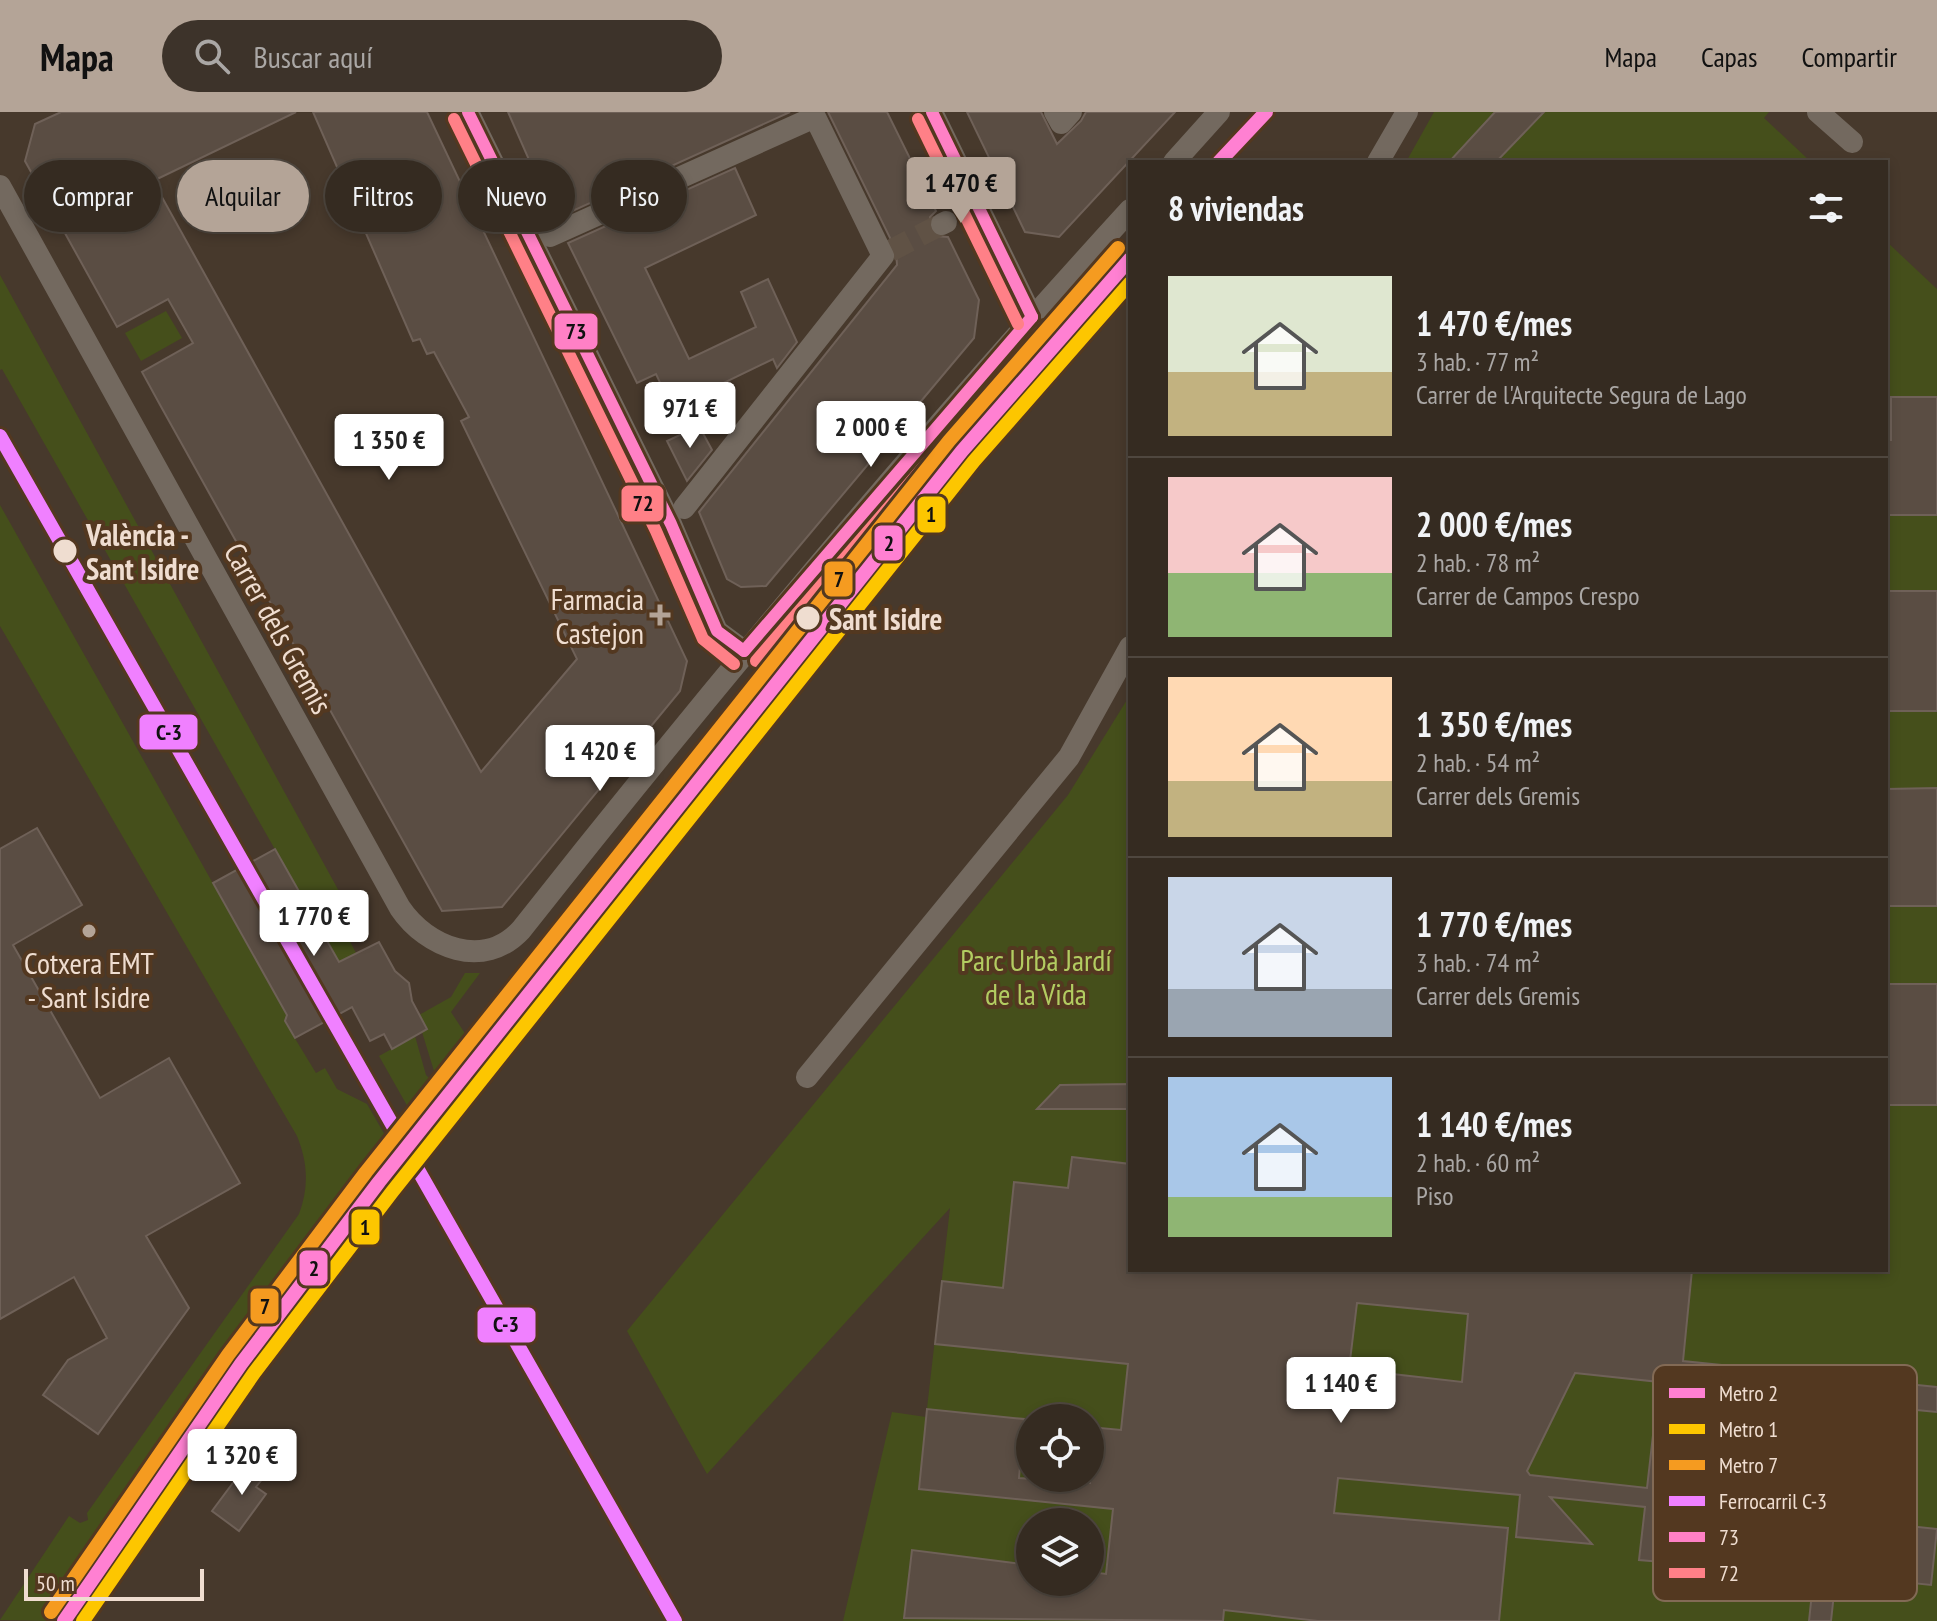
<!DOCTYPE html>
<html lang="es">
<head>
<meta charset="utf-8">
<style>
	:root { --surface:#352b21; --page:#3d332a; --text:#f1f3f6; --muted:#aaa7a5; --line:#4f473f; --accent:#b4a497 }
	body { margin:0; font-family:"PT Sans Narrow",sans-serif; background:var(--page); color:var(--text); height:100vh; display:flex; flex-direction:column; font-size:30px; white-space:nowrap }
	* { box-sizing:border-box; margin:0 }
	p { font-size:26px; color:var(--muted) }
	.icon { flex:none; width:44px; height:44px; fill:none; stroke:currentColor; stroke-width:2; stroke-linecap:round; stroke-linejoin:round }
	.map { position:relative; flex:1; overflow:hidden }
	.drawer { position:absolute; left:1128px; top:48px; width:760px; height:1112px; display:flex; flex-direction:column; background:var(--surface); border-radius:0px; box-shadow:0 4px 12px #0003,0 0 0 2px var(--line) }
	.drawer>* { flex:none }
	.guide { position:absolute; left:24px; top:48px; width:760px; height:72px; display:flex; gap:16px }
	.fabs { position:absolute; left:1016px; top:1292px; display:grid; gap:16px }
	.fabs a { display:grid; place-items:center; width:88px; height:88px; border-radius:50%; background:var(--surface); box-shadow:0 4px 12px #0003,0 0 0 2px var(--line); font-size:40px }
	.scale { position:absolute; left:24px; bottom:20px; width:180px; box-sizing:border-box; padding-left:8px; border:4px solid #efddd0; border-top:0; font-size:22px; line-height:28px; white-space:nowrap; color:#efddd0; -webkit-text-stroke:6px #533820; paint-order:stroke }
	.price { position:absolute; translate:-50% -68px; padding:0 18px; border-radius:8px; background:#fff; color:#222; font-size:26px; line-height:52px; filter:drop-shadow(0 2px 4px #0008) }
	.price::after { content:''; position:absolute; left:50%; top:48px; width:24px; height:18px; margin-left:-12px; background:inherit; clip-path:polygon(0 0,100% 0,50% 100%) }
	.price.on { background:var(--accent); color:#111 }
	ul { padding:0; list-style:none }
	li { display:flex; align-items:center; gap:24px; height:200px; padding:0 40px }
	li+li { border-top:2px solid var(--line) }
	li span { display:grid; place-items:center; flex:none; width:224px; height:160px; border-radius:0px; color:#555 }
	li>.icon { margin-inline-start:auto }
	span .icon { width:96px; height:96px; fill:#fffc; stroke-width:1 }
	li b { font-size:34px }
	h2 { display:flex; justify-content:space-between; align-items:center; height:96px; padding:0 40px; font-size:34px }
	.pill { padding:0 28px; border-radius:36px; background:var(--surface); box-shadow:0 4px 12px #0003,0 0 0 2px var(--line); font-size:28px; line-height:72px }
	.pill.on { background:var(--accent); color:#111 }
	header { display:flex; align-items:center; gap:48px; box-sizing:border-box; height:112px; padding:0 40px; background:var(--accent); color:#111 }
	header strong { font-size:38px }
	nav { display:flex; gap:44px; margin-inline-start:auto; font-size:28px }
	.search { width:560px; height:72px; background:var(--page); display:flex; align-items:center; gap:20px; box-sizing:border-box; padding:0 28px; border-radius:44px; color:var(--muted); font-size:30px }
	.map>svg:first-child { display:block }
	.green { fill:#454f1b; fill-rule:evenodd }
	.building { fill:#5a4d43; stroke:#6f6158; stroke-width:2; fill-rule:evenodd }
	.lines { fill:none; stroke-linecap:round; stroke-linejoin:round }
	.street-tunnel { stroke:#605245; stroke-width:22; stroke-dasharray:22 11; stroke-linecap:butt }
	.street { stroke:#73695f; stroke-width:22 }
	.bus-1-casing { stroke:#533820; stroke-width:18 }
	.bus-2-casing { stroke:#533820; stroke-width:18 }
	.bus-1 { stroke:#ff80c5; stroke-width:12 }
	.bus-2 { stroke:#ff8087; stroke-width:12 }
	.rail-1-casing { stroke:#533820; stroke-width:20 }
	.rail-1 { stroke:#f080ff; stroke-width:14 }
	.metro-1-casing { stroke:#533820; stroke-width:20 }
	.metro-2-casing { stroke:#533820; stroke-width:20 }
	.metro-3-casing { stroke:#533820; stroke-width:20 }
	.metro-1 { stroke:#ff80d2; stroke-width:14 }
	.metro-2 { stroke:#fdc600; stroke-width:14 }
	.metro-3 { stroke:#f59b20; stroke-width:14 }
	.stop-dot { fill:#efddd0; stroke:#533820; stroke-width:3 }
	.poi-dot { fill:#b4a497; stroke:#533820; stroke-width:3 }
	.labels { text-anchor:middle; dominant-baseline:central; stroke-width:8; stroke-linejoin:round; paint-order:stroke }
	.stop-label { font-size:30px; font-weight:bold; fill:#efddd0; stroke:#533820; text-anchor:start }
	.poi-label { font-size:30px; fill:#efddd0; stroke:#533820; text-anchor:end }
	.street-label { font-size:30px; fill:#efddd0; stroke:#533820 }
	.park-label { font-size:30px; fill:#b2cc61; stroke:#533820 }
	.key { fill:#533820; stroke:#826a55; stroke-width:2 }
	.key-label { font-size:22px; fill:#efddd0 }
	.line-badge { stroke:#533820; stroke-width:3 }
	.pale-badge-label { font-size:22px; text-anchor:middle; font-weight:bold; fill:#111 }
</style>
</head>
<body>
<header>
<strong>Mapa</strong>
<div class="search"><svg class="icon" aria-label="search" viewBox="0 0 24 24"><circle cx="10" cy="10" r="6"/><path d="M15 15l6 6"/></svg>Buscar aquí</div>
<nav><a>Mapa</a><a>Capas</a><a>Compartir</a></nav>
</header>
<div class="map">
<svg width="1937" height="1509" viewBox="0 0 1937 1509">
	<rect width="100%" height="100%" fill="#47392c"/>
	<g class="green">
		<polygon points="1434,0 1769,0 1764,6 1811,50 1406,50"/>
		<path d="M1886,129L1937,177V1509H843L892,1300L926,1305L950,1096L707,1362L627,1219L1068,683L1130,583V1158H1886ZM1030,1306H1090V1366H1030ZM1030,1410H1090V1470H1030Z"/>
		<polygon points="0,163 340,781 329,788 356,841 339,850 2,257 0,258"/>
		<polygon points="166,199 182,226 141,249 125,221"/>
		<path d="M0,393L287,903L285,910L316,961L325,956L337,977L367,992L393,1037C274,1191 156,1345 51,1509L0,1508L69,1404L80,1411L88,1408L87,1401L299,1102C309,1075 308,1051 297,1024L0,514Z"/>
		<polygon points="465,861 480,861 451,900 466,923 442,956 434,959 422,920 427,917 419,903 451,885"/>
		<polygon points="415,924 426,963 432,969 409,997 379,944"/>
	</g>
	<g class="building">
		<polygon points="61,0 296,0 153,69 481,660 577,547 461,309 469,305 434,240 427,242 420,227 413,229 313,0 427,0 687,549 680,579 502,795 442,799 159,291 142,260 193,231 168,187 117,215 25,49 35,12"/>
		<polygon points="508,0 790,0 555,107"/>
		<polygon points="828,0 887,0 936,99 930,105 929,118 935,124 948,125 979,188 974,226 766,474 741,475 727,467 699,400 897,153 896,138"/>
		<polygon points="967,0 1041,0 1057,32 1081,9 1086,0 1175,0 1059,125 1025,120"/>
		<polygon points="1495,0 1544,0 1496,50 1449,50"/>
		<polygon points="735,56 756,103 645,156 689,247 756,215 741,180 768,167 797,230 777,256 773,247 672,296 656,262 637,271 568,131"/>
		<polygon points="1891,285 1937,285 1937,403 1886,403 1886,328 1891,328"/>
		<polygon points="699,314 712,338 687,369 667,329"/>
		<rect x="1886" y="479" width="51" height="120"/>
		<polygon points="1937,676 1937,794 1886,794 1886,677"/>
		<polygon points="37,716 82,793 13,833 100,986 169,946 240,1071 146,1124 189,1196 98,1322 43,1283 68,1248 107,1226 74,1165 0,1207 0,737"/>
		<polygon points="275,737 339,850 379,830 395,859 409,871 412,889 427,917 392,937 384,922 370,929 352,895 295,926 285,909 287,903 213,771"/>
		<rect x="1886" y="872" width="51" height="121"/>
		<polygon points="1130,972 1130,997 1037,997 1060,973"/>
		<path d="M1072,1045L1130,1052V1158H1692L1683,1249L1937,1275V1300L1854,1292L1842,1407L1937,1417L1931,1473L1836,1463L1831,1509H1809L1832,1290L1681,1274L1662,1450L1639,1448L1645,1395L1550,1385L1592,1432L1516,1425L1520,1383L1338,1366L1334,1401L1508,1416L1499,1509H1318L1224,1498L1223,1509L904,1506L912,1438L1030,1453V1470H1090V1460L1106,1462L1113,1397L919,1377L927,1297L1024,1307L1019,1366L1090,1371V1315L1121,1318L1128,1252L935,1232L942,1169L1003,1176L1014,1070L1068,1076ZM1357,1191L1468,1202L1462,1270L1349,1257ZM1575,1261L1659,1270L1647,1376L1530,1363L1527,1359Z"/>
		<polygon points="250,1348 267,1361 256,1375 266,1382 239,1419 212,1399"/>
	</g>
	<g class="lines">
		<polyline class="street-tunnel" points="890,139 942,112"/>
		<g class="street">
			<polyline points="468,0 671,412 717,519 744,539"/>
			<polyline points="932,0 1032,205"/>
			<polyline points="1055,0 1061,11 1071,0"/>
			<polyline points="1818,0 1852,30"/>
			<polyline points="1174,50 1219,0"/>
			<polyline points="1378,50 1407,0"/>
			<path d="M0,74L400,796C427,836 484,858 521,818C716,571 918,330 1130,98"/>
			<polyline points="942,112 946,110"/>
			<polyline points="550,124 815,5 883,144 684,396"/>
			<polyline points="807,965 1069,645 1130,535"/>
		</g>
		<g class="bus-1-casing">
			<g id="bus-1">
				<polyline points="468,0 671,412 717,519 744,539"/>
				<polyline points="932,0 1032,205"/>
				<polyline points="744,539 1032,205"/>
			</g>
		</g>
		<g class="bus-2-casing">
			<g id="bus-2">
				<polyline points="454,7 656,419 703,527 734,552"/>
				<polyline points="918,7 1018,212"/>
				<polyline points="756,549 1044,215"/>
			</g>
		</g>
		<use href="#bus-1" class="bus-1"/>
		<use href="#bus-2" class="bus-2"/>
		<g class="rail-1-casing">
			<polyline id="rail-1" points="0,324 675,1509"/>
		</g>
		<use href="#rail-1" class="rail-1"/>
		<g class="metro-1-casing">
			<g id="metro-1">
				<polyline points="1219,50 1266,0"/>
				<polyline points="64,1509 241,1252 379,1070 962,339 1130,147"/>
			</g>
		</g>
		<g class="metro-2-casing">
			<polyline id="metro-2" points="83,1509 254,1261 392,1080 974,349 1130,171"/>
		</g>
		<g class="metro-3-casing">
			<polyline id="metro-3" points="51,1500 228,1243 366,1060 949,329 1118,136"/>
		</g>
		<use href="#metro-1" class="metro-1"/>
		<use href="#metro-2" class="metro-2"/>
		<use href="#metro-3" class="metro-3"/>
	</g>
	<g class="stop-dot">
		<circle cx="65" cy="439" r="13"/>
		<circle cx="808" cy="506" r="13"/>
	</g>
	<g class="poi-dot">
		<path d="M656 491h8v8h8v8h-8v8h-8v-8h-8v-8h8z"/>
		<circle cx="89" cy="819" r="8"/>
	</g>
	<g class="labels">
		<g class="stop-label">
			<text x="86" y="422">València -<tspan x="86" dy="34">Sant Isidre</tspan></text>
			<text x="829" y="506">Sant Isidre</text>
		</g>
		<g class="poi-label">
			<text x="644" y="486">Farmacia<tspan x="644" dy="34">Castejon</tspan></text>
			<text x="89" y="850" text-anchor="middle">Cotxera EMT<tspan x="89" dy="34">- Sant Isidre</tspan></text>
		</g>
		<g class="street-label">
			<text transform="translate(279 516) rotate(61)">Carrer dels Gremis</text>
		</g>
		<g class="park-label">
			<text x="1036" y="847">Parc Urbà Jardí<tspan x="1036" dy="34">de la Vida</tspan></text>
		</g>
	</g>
	<rect x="1653" y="1253" width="264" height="236" rx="12" class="key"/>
	<rect x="1669" y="1276" width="36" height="10" fill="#ff80d2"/>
	<rect x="1669" y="1312" width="36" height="10" fill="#fdc600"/>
	<rect x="1669" y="1348" width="36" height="10" fill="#f59b20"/>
	<rect x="1669" y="1384" width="36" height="10" fill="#f080ff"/>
	<rect x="1669" y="1420" width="36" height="10" fill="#ff80c5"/>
	<rect x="1669" y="1456" width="36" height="10" fill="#ff8087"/>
	<g class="key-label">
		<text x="1719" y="1289">Metro 2</text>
		<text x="1719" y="1325">Metro 1</text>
		<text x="1719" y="1361">Metro 7</text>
		<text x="1719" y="1397">Ferrocarril C-3</text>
		<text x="1719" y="1433">73</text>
		<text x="1719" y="1469">72</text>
	</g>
	<g class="line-badge">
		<rect x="553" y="200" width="46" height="39" rx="8" fill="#ff80c5"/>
		<rect x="620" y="372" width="45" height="39" rx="8" fill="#ff8087"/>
		<rect x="916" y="383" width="31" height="39" rx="8" fill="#fdc600"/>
		<rect x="873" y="412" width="31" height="38" rx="8" fill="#ff80d2"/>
		<rect x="823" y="448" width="31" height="38" rx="8" fill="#f59b20"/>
		<rect x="138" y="601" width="61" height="38" rx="8" fill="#f080ff"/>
		<rect x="350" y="1096" width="31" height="38" rx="8" fill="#fdc600"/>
		<rect x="298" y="1137" width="31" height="38" rx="8" fill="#ff80d2"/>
		<rect x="249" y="1175" width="31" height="38" rx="8" fill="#f59b20"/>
		<rect x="476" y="1194" width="61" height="38" rx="8" fill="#f080ff"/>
	</g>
	<g class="pale-badge-label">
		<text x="576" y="227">73</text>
		<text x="643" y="399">72</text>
		<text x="931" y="410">1</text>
		<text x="889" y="439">2</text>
		<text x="839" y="475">7</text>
		<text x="169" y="628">C-3</text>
		<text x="365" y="1123">1</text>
		<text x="314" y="1164">2</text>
		<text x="265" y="1202">7</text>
		<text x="506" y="1220">C-3</text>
	</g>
</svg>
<div class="fabs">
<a><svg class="icon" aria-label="locate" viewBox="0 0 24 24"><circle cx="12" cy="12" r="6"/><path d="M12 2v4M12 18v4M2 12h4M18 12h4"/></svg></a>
<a><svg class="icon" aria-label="layers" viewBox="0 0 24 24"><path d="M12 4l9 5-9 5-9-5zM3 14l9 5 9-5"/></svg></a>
</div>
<div class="scale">50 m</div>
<b class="price on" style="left:961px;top:113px">1 470 €</b>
<b class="price" style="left:690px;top:338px">971 €</b>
<b class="price" style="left:871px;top:357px">2 000 €</b>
<b class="price" style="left:389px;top:370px">1 350 €</b>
<b class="price" style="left:600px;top:681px">1 420 €</b>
<b class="price" style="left:314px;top:846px">1 770 €</b>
<b class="price" style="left:1341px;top:1313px">1 140 €</b>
<b class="price" style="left:242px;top:1385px">1 320 €</b>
<div class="guide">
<a class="pill">Comprar</a>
<a class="pill on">Alquilar</a>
<a class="pill">Filtros</a>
<a class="pill">Nuevo</a>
<a class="pill">Piso</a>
</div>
<section class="drawer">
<h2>8 viviendas<svg class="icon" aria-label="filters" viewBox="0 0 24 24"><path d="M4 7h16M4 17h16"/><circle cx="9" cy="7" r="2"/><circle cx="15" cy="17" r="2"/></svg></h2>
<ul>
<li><span style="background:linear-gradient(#dfe7d0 60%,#c2b280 0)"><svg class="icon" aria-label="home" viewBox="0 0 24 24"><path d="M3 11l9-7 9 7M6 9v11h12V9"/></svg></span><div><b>1 470 €/mes</b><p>3 hab. · 77 m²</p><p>Carrer de l'Arquitecte Segura de Lago</p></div></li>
<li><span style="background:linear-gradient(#f6c9c9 60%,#8fb573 0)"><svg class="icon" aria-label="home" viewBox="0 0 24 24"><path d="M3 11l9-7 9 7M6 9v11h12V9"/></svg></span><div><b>2 000 €/mes</b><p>2 hab. · 78 m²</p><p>Carrer de Campos Crespo</p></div></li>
<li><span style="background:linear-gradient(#ffd9b3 65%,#c2b280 0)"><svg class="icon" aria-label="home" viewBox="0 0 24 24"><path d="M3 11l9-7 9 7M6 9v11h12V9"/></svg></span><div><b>1 350 €/mes</b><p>2 hab. · 54 m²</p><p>Carrer dels Gremis</p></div></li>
<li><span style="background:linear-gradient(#c9d6e8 70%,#9aa5b1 0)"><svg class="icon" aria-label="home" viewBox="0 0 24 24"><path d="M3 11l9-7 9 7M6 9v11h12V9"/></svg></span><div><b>1 770 €/mes</b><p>3 hab. · 74 m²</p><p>Carrer dels Gremis</p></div></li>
<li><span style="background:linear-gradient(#a9c7e8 75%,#8fb573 0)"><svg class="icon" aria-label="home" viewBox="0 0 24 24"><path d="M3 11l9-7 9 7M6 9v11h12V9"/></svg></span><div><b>1 140 €/mes</b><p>2 hab. · 60 m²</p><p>Piso</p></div></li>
</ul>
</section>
</div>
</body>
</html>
